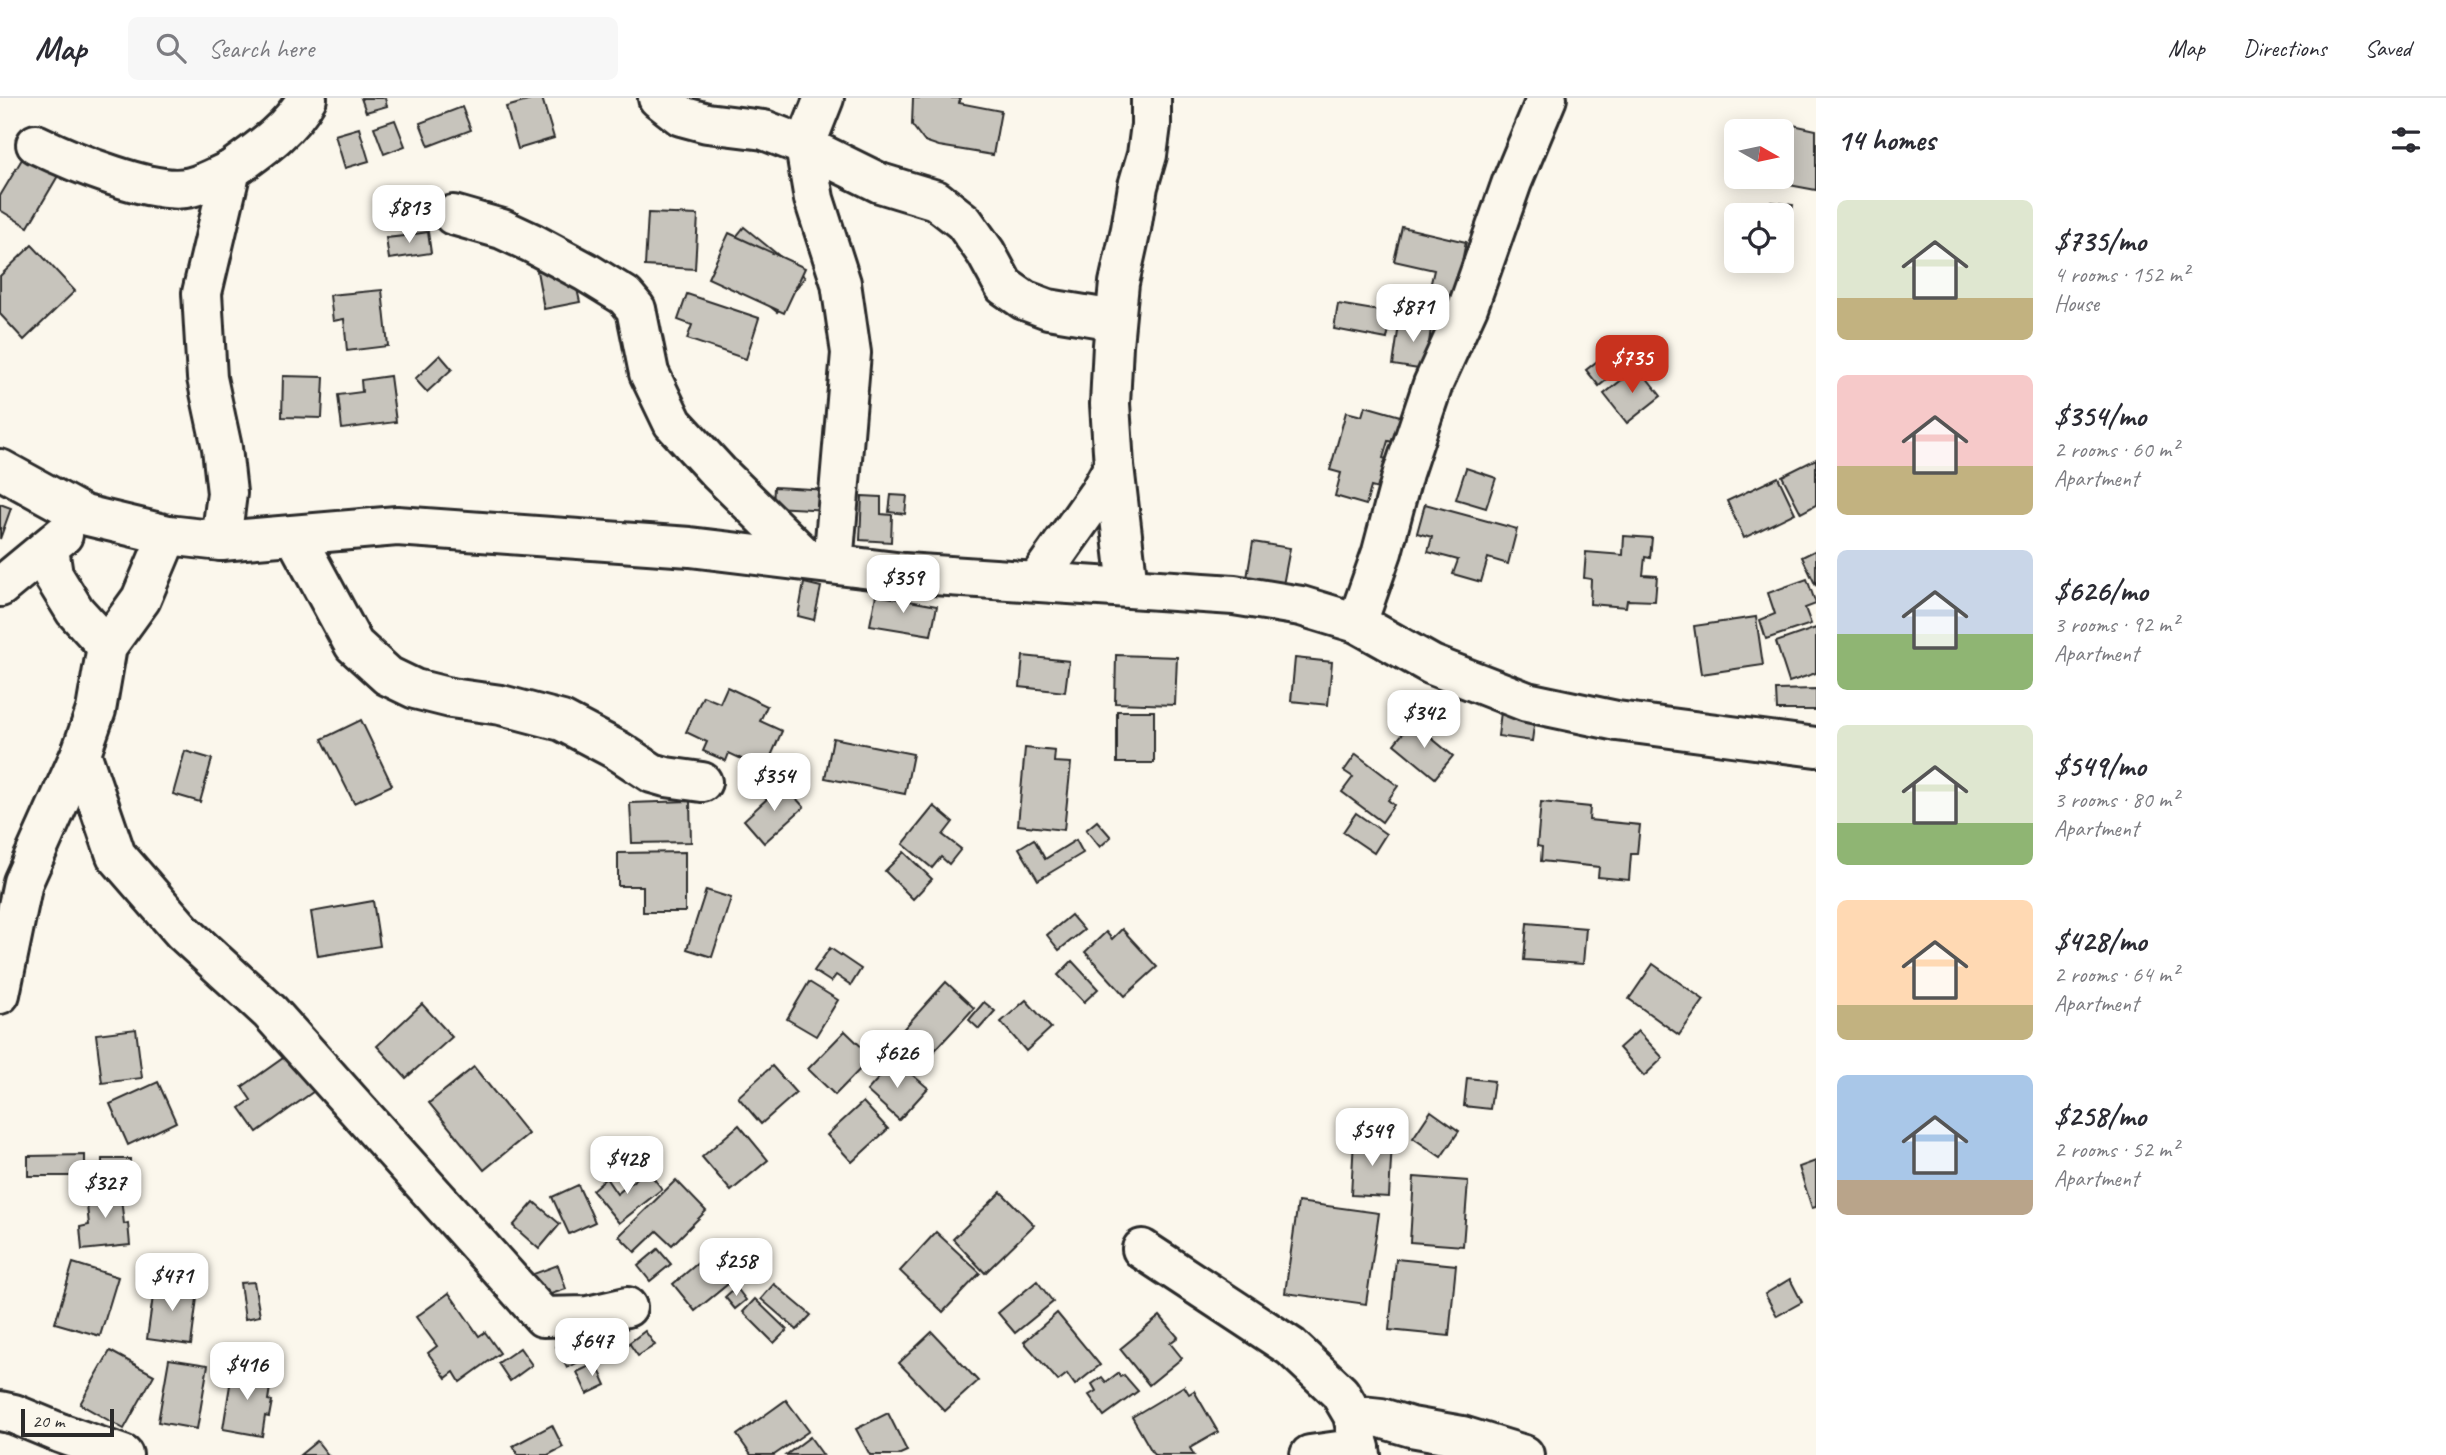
<!DOCTYPE html>
<html lang="en">
<head>
<meta charset="utf-8">
<style>
	:root { --surface:#fff; --page:#f7f7f7; --text:#2b2b33; --muted:#7c7c81; --line:#e1e1e2; --accent:#c8321e }
	body { margin:0; font-family:Caveat,sans-serif; background:var(--page); color:var(--text); height:100vh; display:flex; flex-direction:column; font-size:26px; white-space:nowrap }
	* { box-sizing:border-box; margin:0 }
	p { font-size:23px; color:var(--muted) }
	.icon { flex:none; width:38px; height:38px; fill:none; stroke:currentColor; stroke-width:2; stroke-linecap:round; stroke-linejoin:round }
	.map { position:relative; flex:1; overflow:hidden }
	.sheet { display:flex; flex-direction:column; background:var(--surface); width:630px }
	.sheet>* { flex:none }
	.needle { width:46px; rotate:99deg }
	.buttons { position:absolute; left:1724px; top:21px; display:grid; gap:14px }
	.buttons a { display:grid; place-items:center; width:70px; height:70px; border-radius:10px; background:var(--surface); box-shadow:0 4px 18px #0003; font-size:35px }
	.scale { position:absolute; left:21px; bottom:18px; width:93px; box-sizing:border-box; padding-left:7px; border:4px solid #2b2b2b; border-top:0; font-size:19px; line-height:24px; white-space:nowrap; color:#2b2b2b; -webkit-text-stroke:5px #fbf7ec; paint-order:stroke }
	.price { position:absolute; translate:-50% -60px; padding:0 16px; border-radius:14px; background:#fff; color:#222; font-size:23px; line-height:46px; filter:drop-shadow(0 2px 4px #0008) }
	.price::after { content:''; position:absolute; left:50%; top:42px; width:21px; height:16px; margin-left:-10px; background:inherit; clip-path:polygon(0 0,100% 0,50% 100%) }
	.price.on { background:var(--accent); color:#fff }
	ul { padding:0; list-style:none }
	li { display:flex; align-items:center; gap:21px; height:175px; padding:0 21px }
	li span { display:grid; place-items:center; flex:none; width:196px; height:140px; border-radius:10px; color:#555 }
	li>.icon { margin-inline-start:auto }
	span .icon { width:84px; height:84px; fill:#fffc; stroke-width:1 }
	li b { font-size:30px }
	h2 { display:flex; justify-content:space-between; align-items:center; height:84px; padding:0 21px; font-size:30px }
	header { display:flex; align-items:center; gap:42px; box-sizing:border-box; height:98px; padding:0 35px; background:var(--surface); border-bottom:2px solid var(--line) }
	header strong { font-size:33px }
	nav { display:flex; gap:38px; margin-inline-start:auto; font-size:24px }
	.search { width:490px; height:63px; background:var(--page); display:flex; align-items:center; gap:18px; box-sizing:border-box; padding:0 24px; border-radius:10px; color:var(--muted); font-size:26px }
	main { display:flex; flex:1; min-height:0 }
	.map>svg:first-child { display:block }
	.building { fill:#c7c4bc; stroke:#2b2b2b; stroke-width:2 }
	.lines { fill:none; stroke-linecap:round; stroke-linejoin:round }
	.minor-casing { stroke:#2b2b2b; stroke-width:44 }
	.minor { stroke:#fbf7ec; stroke-width:38 }
</style>
</head>
<body>
<header>
<strong>Map</strong>
<div class="search"><svg class="icon" aria-label="search" viewBox="0 0 24 24"><circle cx="10" cy="10" r="6"/><path d="M15 15l6 6"/></svg>Search here</div>
<nav><a>Map</a><a>Directions</a><a>Saved</a></nav>
</header>
<main>
<div class="map">
<svg width="1816" height="1357" viewBox="0 0 1816 1357">
	<rect width="100%" height="100%" fill="#fbf7ec"/>
	<filter id="ink" filterUnits="userSpaceOnUse"><feTurbulence type="fractalNoise" baseFrequency=".0143" numOctaves="2"/><feDisplacementMap in="SourceGraphic" scale="14" xChannelSelector="R" yChannelSelector="G"/><feConvolveMatrix kernelMatrix="1 2 1 2 8 2 1 2 1" color-interpolation-filters="sRGB"/></filter>
	<g filter="url(#ink)">
		<g class="building">
			<polygon points="361,0 385,0 387,8 366,14"/>
			<polygon points="538,0 542,0 554,40 518,51 506,9"/>
			<polygon points="913,0 960,0 959,5 1001,13 993,57 939,48 924,43 912,27"/>
			<polygon points="462,9 471,32 429,48 420,25"/>
			<polygon points="395,22 405,48 384,56 374,29"/>
			<polygon points="1784,25 1816,32 1816,92 1773,84 1774,79 1782,79 1782,41"/>
			<polygon points="359,30 369,63 345,70 335,37"/>
			<polygon points="25,56 59,76 28,129 0,112 0,98"/>
			<polygon points="1771,104 1793,107 1789,131 1782,129 1782,117 1769,117"/>
			<polygon points="648,115 698,117 695,171 645,168"/>
			<polygon points="744,129 805,179 777,214 716,164"/>
			<polygon points="1402,129 1466,144 1460,173 1470,176 1465,201 1429,193 1434,172 1394,163"/>
			<polygon points="413,130 414,136 428,134 431,155 389,161 386,140 404,138 404,131"/>
			<polygon points="729,135 805,170 784,215 708,180"/>
			<polygon points="32,147 75,193 24,242 0,216 0,178"/>
			<polygon points="558,169 574,178 580,204 544,211 537,173"/>
			<polygon points="382,192 388,248 347,253 344,221 333,223 330,197"/>
			<polygon points="687,196 759,220 746,261 687,241 692,227 678,222"/>
			<polygon points="1338,206 1392,215 1387,241 1334,231"/>
			<polygon points="1400,220 1432,224 1425,272 1393,267"/>
			<polygon points="1620,245 1632,261 1599,288 1586,272"/>
			<polygon points="440,257 452,271 427,294 415,281"/>
			<polygon points="1638,269 1661,298 1627,325 1604,296"/>
			<polygon points="283,278 324,279 322,320 282,319"/>
			<polygon points="390,278 396,324 342,331 338,297 362,294 361,282"/>
			<polygon points="1365,308 1407,320 1399,345 1388,343 1383,360 1394,363 1386,393 1371,389 1366,407 1335,398 1341,375 1330,372 1346,314 1362,318"/>
			<polygon points="1816,361 1816,407 1801,415 1782,378"/>
			<polygon points="1466,370 1496,380 1486,410 1456,401"/>
			<polygon points="1778,379 1795,415 1744,440 1727,403"/>
			<polygon points="774,389 830,392 829,412 773,409"/>
			<polygon points="891,397 907,398 905,416 889,414"/>
			<polygon points="862,398 881,399 881,416 892,417 891,444 860,442"/>
			<polygon points="0,406 11,410 0,441"/>
			<polygon points="1425,406 1517,431 1508,466 1488,460 1481,484 1453,476 1458,462 1428,454 1432,439 1417,435"/>
			<polygon points="1624,438 1652,440 1650,460 1645,459 1643,477 1657,478 1655,503 1627,502 1626,509 1590,506 1591,481 1584,480 1586,454 1623,457"/>
			<polygon points="1253,444 1290,450 1283,487 1247,480"/>
			<polygon points="1816,452 1816,488 1802,459"/>
			<polygon points="1807,481 1816,506 1805,510 1811,526 1766,541 1760,522 1775,516 1768,495"/>
			<polygon points="804,485 821,489 814,522 798,518"/>
			<polygon points="876,497 937,508 931,537 870,527"/>
			<polygon points="1756,519 1763,567 1701,576 1694,528"/>
			<polygon points="1816,530 1816,575 1789,584 1776,544"/>
			<polygon points="1116,557 1177,559 1175,607 1115,605"/>
			<polygon points="1023,558 1069,563 1065,594 1020,589"/>
			<polygon points="1295,560 1332,564 1328,607 1291,603"/>
			<polygon points="727,589 767,608 760,623 782,633 765,672 729,655 726,663 703,653 707,644 686,634 703,598 720,605"/>
			<polygon points="1816,591 1816,612 1777,612 1776,592"/>
			<rect x="1117" y="613" width="37" height="52"/>
			<polygon points="1501,614 1535,620 1532,643 1498,638"/>
			<polygon points="361,622 392,687 354,705 322,641"/>
			<polygon points="1412,624 1453,658 1435,680 1394,646"/>
			<polygon points="833,640 913,656 905,696 825,680"/>
			<polygon points="1025,650 1055,653 1054,664 1071,665 1064,732 1018,727"/>
			<polygon points="185,653 212,661 200,704 173,696"/>
			<polygon points="1356,656 1398,688 1388,702 1394,707 1382,724 1342,694 1353,679 1344,673"/>
			<polygon points="783,686 804,709 764,745 744,722"/>
			<polygon points="690,703 691,744 632,745 630,705"/>
			<polygon points="1541,704 1590,709 1589,722 1640,727 1637,756 1631,756 1629,782 1598,779 1599,769 1541,763 1542,749 1537,748"/>
			<polygon points="934,708 953,724 943,737 961,751 949,766 941,759 932,770 903,746"/>
			<polygon points="1356,715 1386,736 1374,755 1343,734"/>
			<polygon points="1097,723 1111,739 1100,749 1086,732"/>
			<polygon points="1034,741 1045,761 1076,742 1083,755 1038,782 1019,750"/>
			<polygon points="685,754 685,814 643,814 643,788 618,788 618,755"/>
			<polygon points="904,754 932,781 913,801 885,773"/>
			<polygon points="706,792 731,800 712,859 687,851"/>
			<polygon points="373,803 380,848 318,858 311,814"/>
			<polygon points="1071,817 1084,832 1059,852 1047,837"/>
			<polygon points="1527,825 1586,830 1583,866 1524,862"/>
			<polygon points="1122,831 1157,869 1125,898 1085,854 1106,834 1112,841"/>
			<polygon points="830,850 861,871 851,887 836,877 831,884 814,873"/>
			<polygon points="1072,863 1098,891 1084,904 1058,877"/>
			<polygon points="1653,866 1704,902 1679,937 1629,901"/>
			<polygon points="809,884 838,902 816,938 787,921"/>
			<polygon points="946,884 974,910 926,962 898,937"/>
			<polygon points="1026,902 1051,930 1026,953 1001,924"/>
			<polygon points="984,904 995,913 979,931 969,922"/>
			<polygon points="422,906 452,939 406,980 377,948"/>
			<polygon points="136,931 142,980 102,985 96,936"/>
			<polygon points="845,933 872,959 835,997 808,971"/>
			<polygon points="1638,933 1663,960 1644,978 1619,950"/>
			<polygon points="286,958 297,974 303,971 317,991 257,1034 240,1010 251,1002 242,989"/>
			<polygon points="895,962 928,990 899,1022 867,993"/>
			<polygon points="772,968 796,995 761,1026 738,999"/>
			<polygon points="474,969 528,1036 484,1072 429,1005"/>
			<polygon points="1467,980 1494,983 1490,1011 1464,1008"/>
			<polygon points="158,984 176,1024 128,1047 110,1006"/>
			<polygon points="863,1004 888,1031 852,1064 827,1037"/>
			<polygon points="1431,1013 1459,1033 1441,1059 1413,1040"/>
			<polygon points="739,1027 768,1062 731,1093 702,1059"/>
			<polygon points="1354,1041 1392,1043 1389,1099 1351,1097"/>
			<polygon points="85,1057 85,1078 28,1078 28,1058"/>
			<polygon points="102,1061 130,1061 130,1079 102,1078"/>
			<polygon points="1816,1063 1816,1109 1812,1110 1799,1069"/>
			<polygon points="647,1072 662,1091 619,1125 592,1092 606,1080 617,1096"/>
			<polygon points="1414,1079 1468,1083 1463,1148 1410,1144"/>
			<polygon points="676,1082 706,1113 672,1147 657,1133 635,1154 619,1138"/>
			<polygon points="119,1083 124,1126 128,1125 130,1147 82,1152 80,1129 89,1127 86,1098 101,1096 99,1085"/>
			<polygon points="578,1087 595,1124 569,1136 552,1099"/>
			<polygon points="1001,1094 1034,1127 985,1175 953,1141"/>
			<polygon points="534,1104 560,1126 539,1151 513,1128"/>
			<polygon points="1298,1104 1379,1115 1366,1206 1285,1195"/>
			<polygon points="936,1134 980,1175 943,1214 900,1173"/>
			<polygon points="658,1151 671,1166 650,1183 638,1168"/>
			<polygon points="705,1159 728,1186 695,1213 673,1186"/>
			<polygon points="1396,1161 1456,1167 1449,1238 1389,1232"/>
			<polygon points="73,1165 118,1179 100,1238 55,1225"/>
			<polygon points="558,1167 566,1191 536,1201 528,1178"/>
			<polygon points="156,1177 170,1179 169,1188 198,1192 191,1247 147,1241"/>
			<polygon points="1790,1181 1802,1204 1777,1218 1765,1196"/>
			<polygon points="1037,1183 1053,1204 1015,1235 998,1215"/>
			<polygon points="254,1184 260,1218 245,1221 240,1185"/>
			<polygon points="774,1186 811,1217 797,1232 761,1201"/>
			<polygon points="736,1189 746,1202 735,1211 725,1199"/>
			<polygon points="449,1195 479,1238 485,1234 500,1255 460,1284 454,1274 446,1280 428,1255 437,1248 416,1219"/>
			<polygon points="755,1201 787,1232 774,1245 743,1214"/>
			<polygon points="1057,1215 1100,1267 1075,1287 1067,1276 1058,1283 1024,1244"/>
			<polygon points="1160,1218 1178,1239 1170,1245 1182,1260 1149,1287 1120,1251"/>
			<polygon points="587,1232 598,1254 567,1270 556,1248"/>
			<polygon points="645,1233 655,1247 638,1258 629,1245"/>
			<polygon points="932,1234 978,1283 945,1313 899,1265"/>
			<polygon points="520,1250 532,1267 510,1283 498,1265"/>
			<polygon points="110,1253 154,1277 124,1331 80,1306"/>
			<polygon points="169,1261 208,1267 197,1331 158,1324"/>
			<polygon points="596,1265 606,1287 587,1296 577,1274"/>
			<polygon points="233,1268 260,1273 258,1281 271,1283 268,1302 272,1303 269,1319 265,1318 262,1338 223,1331"/>
			<polygon points="1118,1275 1120,1279 1124,1277 1138,1293 1104,1318 1089,1297 1096,1293 1092,1286 1102,1279 1106,1284"/>
			<polygon points="1184,1288 1189,1296 1194,1293 1218,1334 1190,1350 1194,1357 1154,1357 1132,1319"/>
			<polygon points="786,1302 809,1333 774,1357 751,1357 737,1337"/>
			<polygon points="888,1315 907,1353 898,1357 870,1357 856,1331"/>
			<polygon points="552,1327 563,1349 548,1357 518,1357 513,1348"/>
			<polygon points="810,1339 823,1357 786,1357"/>
			<polygon points="317,1343 328,1357 300,1357"/>
		</g>
		<g class="lines">
			<g class="minor-casing">
				<g id="minor">
					<polyline points="658,0 681,18 707,25 764,32 805,48 880,85 936,102 964,124 986,155 1004,188 1024,202 1048,211 1115,222"/>
					<polyline points="824,0 805,48 814,101 841,185 851,255 833,466"/>
					<path d="M36,46C69,62 155,99 191,89C204,86 218,78 231,72"/>
					<polyline points="453,117 502,131 532,145 586,174 625,198 636,211 649,275 673,325 719,375 809,463"/>
					<polyline points="0,371 84,417 168,437 221,443 397,428 690,449 904,475 1234,497 1301,508 1357,525 1432,567 1527,604 1617,623 1816,649"/>
					<polyline points="295,438 354,547 388,578 415,591 451,600 501,607 562,623 617,652 652,675 666,679 702,684"/>
					<path d="M221,443L227,395L222,350L207,280L202,195L231,72C259,52 290,31 307,0"/>
					<polyline points="49,451 53,477 75,513 107,548"/>
					<polyline points="1037,483 1099,395 1114,368"/>
					<polyline points="0,489 63,437"/>
					<polyline points="1128,489 1114,368 1110,306 1113,247 1119,185 1131,131 1138,88 1147,57 1151,27 1151,0"/>
					<polyline points="1357,525 1382,454 1403,375 1433,286 1468,209 1512,84 1547,0"/>
					<polyline points="81,655 116,757 183,834 270,914 543,1219 588,1218 627,1209"/>
					<polyline points="0,896 23,784 81,655 96,612 107,548 141,501 168,437"/>
					<polyline points="1142,1151 1291,1249 1323,1279 1340,1295 1353,1317 1361,1357"/>
					<polyline points="0,1313 14,1316 60,1335 123,1357"/>
					<polyline points="1353,1317 1381,1320 1411,1329 1462,1338 1524,1357"/>
					<polyline points="1310,1357 1360,1350"/>
				</g>
			</g>
			<use href="#minor" class="minor"/>
		</g>
	</g>
</svg>
<div class="buttons">
<a><svg class="needle" viewBox="-14 -14 28 28"><path d="M0-13l5 13h-10z" fill="#e53935"/><path d="M0 13l5-13h-10z" fill="#7c7c81"/></svg></a>
<a><svg class="icon" aria-label="locate" viewBox="0 0 24 24"><circle cx="12" cy="12" r="6"/><path d="M12 2v4M12 18v4M2 12h4M18 12h4"/></svg></a>
</div>
<div class="scale">20 m</div>
<b class="price" style="left:409px;top:147px">$813</b>
<b class="price" style="left:1413px;top:246px">$871</b>
<b class="price on" style="left:1632px;top:297px">$735</b>
<b class="price" style="left:903px;top:517px">$359</b>
<b class="price" style="left:1424px;top:652px">$342</b>
<b class="price" style="left:774px;top:715px">$354</b>
<b class="price" style="left:897px;top:992px">$626</b>
<b class="price" style="left:1372px;top:1070px">$549</b>
<b class="price" style="left:627px;top:1098px">$428</b>
<b class="price" style="left:105px;top:1122px">$327</b>
<b class="price" style="left:736px;top:1200px">$258</b>
<b class="price" style="left:172px;top:1215px">$471</b>
<b class="price" style="left:592px;top:1280px">$647</b>
<b class="price" style="left:247px;top:1304px">$416</b>
</div>
<section class="sheet">
<h2>14 homes<svg class="icon" aria-label="filters" viewBox="0 0 24 24"><path d="M4 7h16M4 17h16"/><circle cx="9" cy="7" r="2"/><circle cx="15" cy="17" r="2"/></svg></h2>
<ul>
<li><span style="background:linear-gradient(#dfe7d0 70%,#c2b280 0)"><svg class="icon" aria-label="home" viewBox="0 0 24 24"><path d="M3 11l9-7 9 7M6 9v11h12V9"/></svg></span><div><b>$735/mo</b><p>4 rooms · 152 m²</p><p>House</p></div></li>
<li><span style="background:linear-gradient(#f6c9c9 65%,#c2b280 0)"><svg class="icon" aria-label="home" viewBox="0 0 24 24"><path d="M3 11l9-7 9 7M6 9v11h12V9"/></svg></span><div><b>$354/mo</b><p>2 rooms · 60 m²</p><p>Apartment</p></div></li>
<li><span style="background:linear-gradient(#c9d6e8 60%,#8fb573 0)"><svg class="icon" aria-label="home" viewBox="0 0 24 24"><path d="M3 11l9-7 9 7M6 9v11h12V9"/></svg></span><div><b>$626/mo</b><p>3 rooms · 92 m²</p><p>Apartment</p></div></li>
<li><span style="background:linear-gradient(#dfe7d0 70%,#8fb573 0)"><svg class="icon" aria-label="home" viewBox="0 0 24 24"><path d="M3 11l9-7 9 7M6 9v11h12V9"/></svg></span><div><b>$549/mo</b><p>3 rooms · 80 m²</p><p>Apartment</p></div></li>
<li><span style="background:linear-gradient(#ffd9b3 75%,#c2b280 0)"><svg class="icon" aria-label="home" viewBox="0 0 24 24"><path d="M3 11l9-7 9 7M6 9v11h12V9"/></svg></span><div><b>$428/mo</b><p>2 rooms · 64 m²</p><p>Apartment</p></div></li>
<li><span style="background:linear-gradient(#a9c7e8 75%,#b9a48a 0)"><svg class="icon" aria-label="home" viewBox="0 0 24 24"><path d="M3 11l9-7 9 7M6 9v11h12V9"/></svg></span><div><b>$258/mo</b><p>2 rooms · 52 m²</p><p>Apartment</p></div></li>
</ul>
</section>
</main>
</body>
</html>
